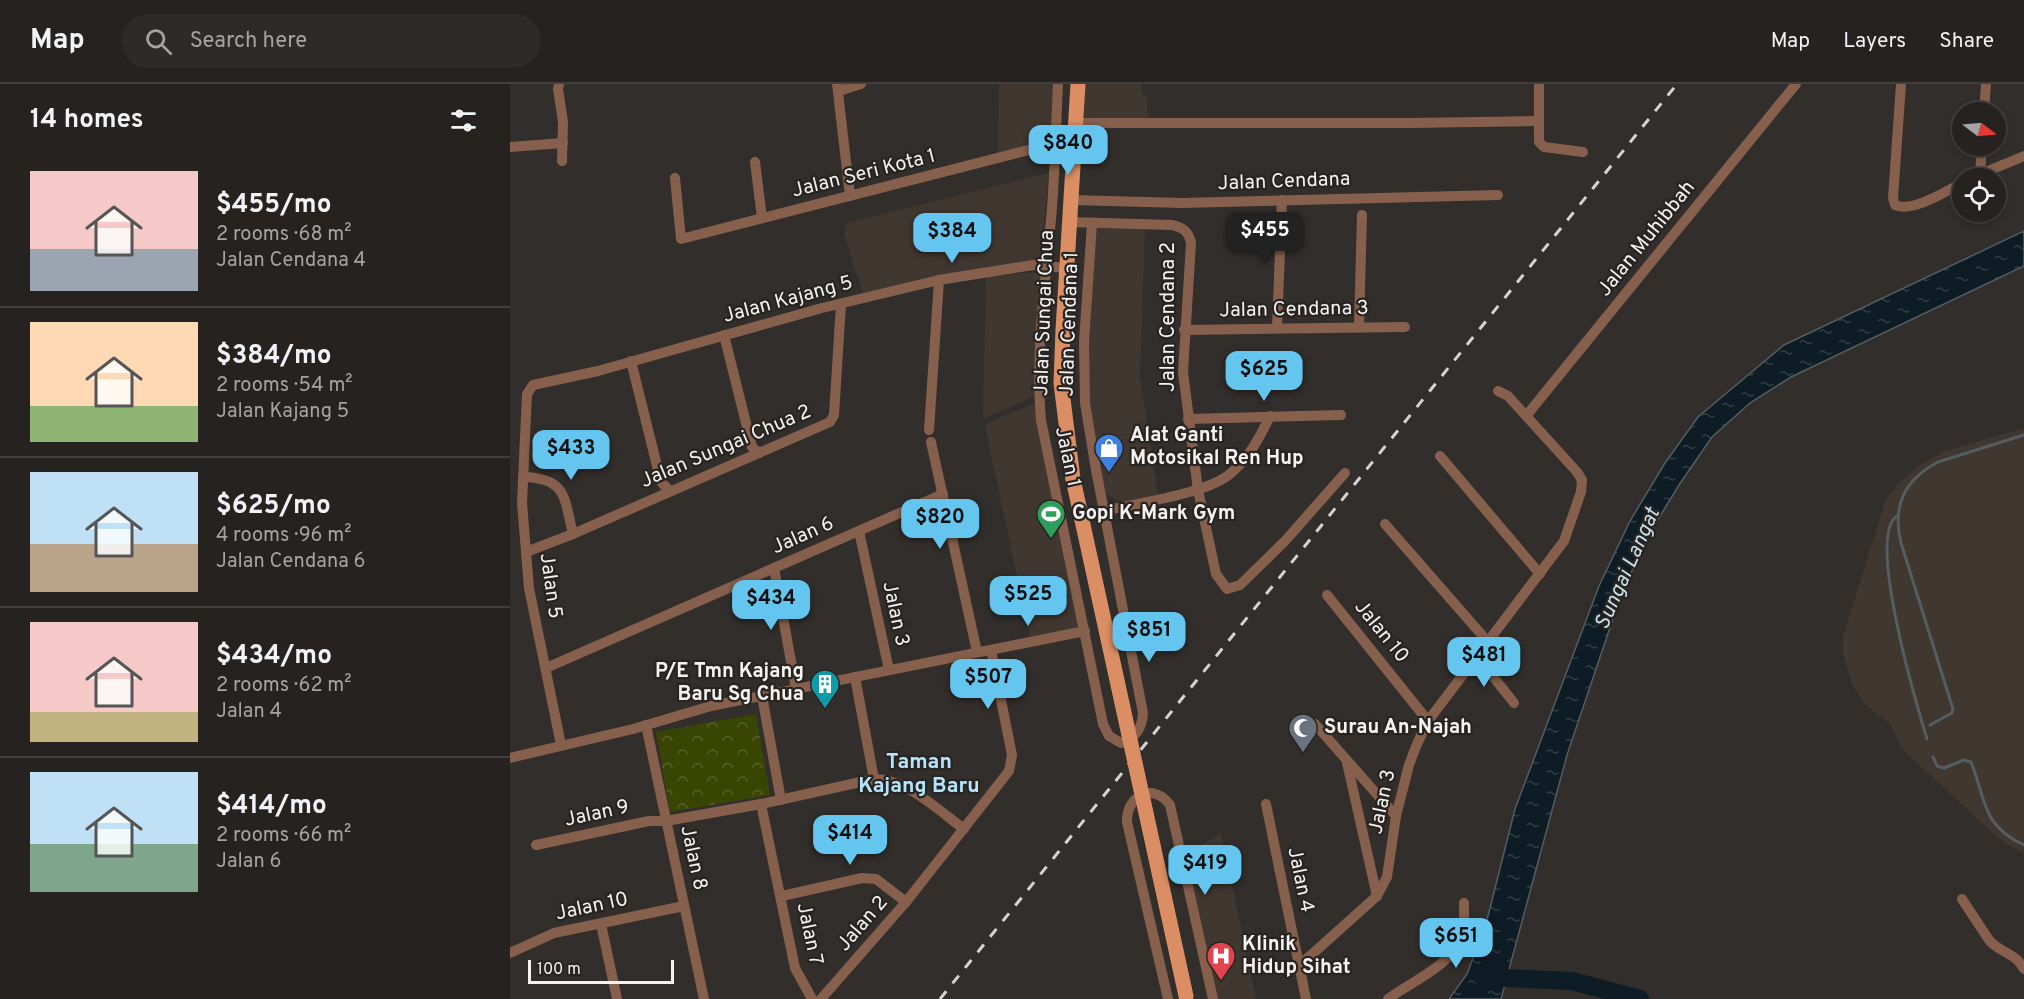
<!DOCTYPE html>
<html lang="en">
<head>
<meta charset="utf-8">
<style>
	:root { --surface:#262220; --page:#2e2a29; --text:#f1f3f6; --muted:#a4a4a5; --line:#423f3e; --accent:#64c5ee }
	body { margin:0; font-family:Overpass,sans-serif; background:var(--page); color:var(--text); height:100vh; display:flex; flex-direction:column; font-size:22px; white-space:nowrap }
	* { box-sizing:border-box; margin:0 }
	p { font-size:20px; color:var(--muted) }
	.icon { flex:none; width:33px; height:33px; fill:none; stroke:currentColor; stroke-width:2; stroke-linecap:round; stroke-linejoin:round }
	.map { position:relative; flex:1; overflow:hidden }
	.drawer { display:flex; flex-direction:column; background:var(--surface); width:510px }
	.drawer>* { flex:none }
	.needle { width:39px; rotate:106deg }
	.fabs { position:absolute; left:1442px; top:18px; display:grid; gap:12px }
	.fabs a { display:grid; place-items:center; width:54px; height:54px; border-radius:50%; background:var(--surface); box-shadow:0 3px 9px #0003,0 0 0 2px var(--line); font-size:30px }
	.scale { position:absolute; left:18px; bottom:15px; width:146px; box-sizing:border-box; padding-left:6px; border:3px solid #f5f3f1; border-top:0; font-size:16px; line-height:21px; white-space:nowrap; color:#f5f3f1; -webkit-text-stroke:4px #282421; paint-order:stroke }
	.price { position:absolute; translate:-50% -51px; padding:0 14px; border-radius:12px; background:var(--accent); color:#111; font-size:20px; line-height:39px; filter:drop-shadow(0 2px 3px #0008) }
	.price::after { content:''; position:absolute; left:50%; top:36px; width:18px; height:14px; margin-left:-9px; background:inherit; clip-path:polygon(0 0,100% 0,50% 100%) }
	.price.selected { background:#222; color:#fff }
	ul { padding:0; list-style:none }
	li { display:flex; align-items:center; gap:18px; height:150px; padding:0 30px }
	li+li { border-top:2px solid var(--line) }
	li span { display:grid; place-items:center; flex:none; width:168px; height:120px; border-radius:0px; color:#555 }
	li>.icon { margin-inline-start:auto }
	span .icon { width:72px; height:72px; fill:#fffc; stroke-width:1 }
	li b { font-size:26px }
	h2 { display:flex; justify-content:space-between; align-items:center; height:72px; padding:0 30px; font-size:26px }
	header { display:flex; align-items:center; gap:36px; box-sizing:border-box; height:84px; padding:0 30px; background:var(--surface); border-bottom:2px solid var(--line) }
	header strong { font-size:28px }
	nav { display:flex; gap:33px; margin-inline-start:auto; font-size:21px }
	.search { width:420px; height:54px; background:var(--page); display:flex; align-items:center; gap:15px; box-sizing:border-box; padding:0 21px; border-radius:33px; color:var(--muted); font-size:22px }
	main { display:flex; flex:1; min-height:0 }
	.map>svg:first-child { display:block }
	.built { fill:#413731 }
	.forest { fill:url(#forest-crowns) }
	.water { fill:url(#water-ripples); stroke:#535d62; stroke-width:1.5 }
	.lines { fill:none; stroke-linecap:round; stroke-linejoin:round }
	.stream { stroke:#535d62; stroke-width:3 }
	.river { stroke:#0e1d25; stroke-width:18 }
	.street { stroke:#86604c; stroke-width:10 }
	.primary { stroke:#db8e64; stroke-width:15 }
	.rail { stroke:#d5d3d1; stroke-width:3; stroke-dasharray:10 10; stroke-linecap:butt }
	.primary-bridge { stroke:#db8e64; stroke-width:15 }
	.labels { text-anchor:middle; dominant-baseline:central; stroke-width:4.5; stroke-linejoin:round; paint-order:stroke }
	.street-label { font-size:20px; fill:#f5f3f1; stroke:#282421 }
	.poi-label { font-size:20px; font-weight:bold; fill:#f5f3f1; stroke:#282421; text-anchor:start }
	.water-label { font-size:21px; font-style:italic; fill:#c8e1ee; stroke:#282421 }
	.neighbourhood-label { font-size:21px; font-weight:bold; fill:#b4e5fc; stroke:#282421 }
</style>
</head>
<body>
<header>
<strong>Map</strong>
<div class="search"><svg class="icon" aria-label="search" viewBox="0 0 24 24"><circle cx="10" cy="10" r="6"/><path d="M15 15l6 6"/></svg>Search here</div>
<nav><a>Map</a><a>Layers</a><a>Share</a></nav>
</header>
<main>
<section class="drawer">
<h2>14 homes<svg class="icon" aria-label="filters" viewBox="0 0 24 24"><path d="M4 7h16M4 17h16"/><circle cx="9" cy="7" r="2"/><circle cx="15" cy="17" r="2"/></svg></h2>
<ul>
<li><span style="background:linear-gradient(#f6c9c9 65%,#9aa5b1 0)"><svg class="icon" aria-label="home" viewBox="0 0 24 24"><path d="M3 11l9-7 9 7M6 9v11h12V9"/></svg></span><div><b>$455/mo</b><p>2 rooms · 68 m²</p><p>Jalan Cendana 4</p></div></li>
<li><span style="background:linear-gradient(#ffd9b3 70%,#8fb573 0)"><svg class="icon" aria-label="home" viewBox="0 0 24 24"><path d="M3 11l9-7 9 7M6 9v11h12V9"/></svg></span><div><b>$384/mo</b><p>2 rooms · 54 m²</p><p>Jalan Kajang 5</p></div></li>
<li><span style="background:linear-gradient(#bfe0f5 60%,#b9a48a 0)"><svg class="icon" aria-label="home" viewBox="0 0 24 24"><path d="M3 11l9-7 9 7M6 9v11h12V9"/></svg></span><div><b>$625/mo</b><p>4 rooms · 96 m²</p><p>Jalan Cendana 6</p></div></li>
<li><span style="background:linear-gradient(#f6c9c9 75%,#c2b280 0)"><svg class="icon" aria-label="home" viewBox="0 0 24 24"><path d="M3 11l9-7 9 7M6 9v11h12V9"/></svg></span><div><b>$434/mo</b><p>2 rooms · 62 m²</p><p>Jalan 4</p></div></li>
<li><span style="background:linear-gradient(#bfe0f5 60%,#7fa58c 0)"><svg class="icon" aria-label="home" viewBox="0 0 24 24"><path d="M3 11l9-7 9 7M6 9v11h12V9"/></svg></span><div><b>$414/mo</b><p>2 rooms · 66 m²</p><p>Jalan 6</p></div></li>
</ul>
</section>
<div class="map">
<svg width="1514" height="915" viewBox="0 0 1514 915">
	<defs>
		<pattern id="forest-crowns" width="20" height="18" patternUnits="userSpaceOnUse" patternTransform="scale(1.5)"><rect width="20" height="18" fill="#394603"/><path d="M2 6a3 3 0 1 1 6 0M12 15a3 3 0 1 1 6 0" fill="none" stroke="#566128"/></pattern>
		<pattern id="water-ripples" width="26" height="14" patternUnits="userSpaceOnUse" patternTransform="scale(1.5)"><rect width="26" height="14" fill="#0e1d25"/><path d="M2 4q2-2 4 0t4 0M15 11q2-2 4 0t4 0" fill="none" stroke="#323e45"/></pattern>
	</defs>
	<rect width="100%" height="100%" fill="#322e2b"/>
	<g class="built">
		<polygon points="489,0 544,0 542,57 488,71"/>
		<polygon points="575,0 632,0 632,10 637,11 638,39 574,37"/>
		<polygon points="539,89 530,176 353,210 334,150 336,141 340,138"/>
		<polygon points="586,143 635,144 630,293 648,411 613,419 593,408 579,319 577,287"/>
		<polygon points="531,188 525,312 473,335 476,192"/>
		<polygon points="526,319 570,544 520,554 475,342 477,339"/>
		<polygon points="1514,344 1514,769 1497,760 1484,750 1391,664 1381,641 1355,620 1343,602 1333,571 1333,553 1376,415 1391,397 1410,381 1432,368"/>
		<polygon points="711,749 746,915 707,915 675,771"/>
	</g>
	<polygon class="forest" points="246,630 260,711 160,728 146,648"/>
	<polygon class="water" points="1514,147 1514,182 1281,293 1240,319 1202,353 1169,401 1139,450 1112,508 1057,671 991,915 939,915 957,890 976,840 1005,725 1089,502 1120,437 1155,379 1188,333 1274,261"/>
	<g class="lines">
		<g class="stream">
			<path d="M1387,432C1356,452 1407,622 1417,655"/>
			<path d="M1420,641L1442,629L1443,625L1391,459C1382,422 1394,396 1428,378L1514,351"/>
			<path d="M1423,673L1427,682L1434,684L1454,676L1461,678C1476,715 1471,741 1514,761"/>
		</g>
		<polyline class="river" points="972,893 1062,897 1130,915"/>
		<g class="street">
			<polyline points="49,0 48,5 53,38 52,77"/>
			<polyline points="327,0 340,112"/>
			<path d="M548,0C546,41 545,83 542,124C536,194 525,266 531,336L593,640L599,652L611,659C626,653 632,645 633,629L586,386L575,319L574,258L582,139"/>
			<polyline points="1029,0 1029,58 1034,63 1073,68"/>
			<path d="M1391,0L1383,114L1385,121C1402,129 1436,107 1452,99"/>
			<polyline points="329,7 351,0"/>
			<polyline points="1474,28 1476,0"/>
			<polyline points="566,39 901,39 1027,37"/>
			<polyline points="0,63 53,59"/>
			<polyline points="245,78 252,134"/>
			<polyline points="1470,90 1472,62"/>
			<polyline points="165,94 171,155 546,59"/>
			<polyline points="1461,94 1514,72"/>
			<polyline points="561,116 672,119 988,111"/>
			<path d="M559,138L662,141C673,143 679,148 681,159L673,288L688,406L706,490L717,505L730,501L775,457L835,389"/>
			<polyline points="849,243 852,131"/>
			<polyline points="767,244 772,116"/>
			<polyline points="674,246 895,243"/>
			<polyline points="214,251 242,363 249,369"/>
			<polyline points="121,277 149,390 152,399 160,407"/>
			<polyline points="1016,332 1286,0"/>
			<polyline points="678,335 831,331"/>
			<polyline points="419,346 429,196"/>
			<polyline points="421,358 467,568"/>
			<polyline points="930,372 1030,490"/>
			<path d="M13,393C57,394 54,414 63,450"/>
			<path d="M594,427C626,419 698,410 721,389C739,374 750,353 760,332"/>
			<polyline points="875,440 978,558"/>
			<polyline points="349,447 379,586"/>
			<polyline points="16,468 63,450 320,338 324,331 331,220"/>
			<polyline points="264,484 286,605"/>
			<polyline points="817,511 918,637"/>
			<polyline points="966,571 1004,619"/>
			<polyline points="36,584 433,410"/>
			<polyline points="345,593 364,695"/>
			<polyline points="252,612 271,716"/>
			<polyline points="805,640 886,732"/>
			<polyline points="136,641 194,915"/>
			<polyline points="51,661 19,504 12,419 17,310 23,301 88,287 312,224 429,196 523,181 556,184"/>
			<polyline points="0,674 123,645 201,622 575,547"/>
			<polyline points="837,679 867,812"/>
			<polyline points="251,720 285,884 302,915"/>
			<polyline points="756,720 796,915"/>
			<path d="M26,761L139,737H156L251,720L364,695C397,695 429,727 454,745"/>
			<polyline points="272,812 352,794 366,795 396,818"/>
			<path d="M1452,815L1479,856C1491,870 1505,868 1514,885"/>
			<polyline points="91,840 107,915"/>
			<polyline points="0,869 44,849 174,822"/>
			<polyline points="790,881 867,812 877,793 886,732 899,681 907,660 918,637 1054,457 1071,408 1072,396 1067,388 998,312 988,307"/>
			<polyline points="311,915 396,818 499,687 502,671 481,566"/>
			<path d="M658,915L617,738C616,711 644,698 660,721L703,915"/>
			<path d="M878,915C902,897 941,882 952,852C955,841 954,830 954,819"/>
		</g>
		<polyline class="primary" points="563,395 551,299 553,246 568,0"/>
		<polyline class="rail" points="430,915 1167,0"/>
		<polyline class="primary-bridge" points="563,395 676,912"/>
	</g>
	<defs>
		<g id="shop-pin" transform="scale(1.5)"><path d="M0 17L-7.5 6A9.5 9.5 0 1 1 7.5 6Z" fill="#3f7fe0" stroke="#282421"/><path d="M-5-2.5h2.3a2.7 3.5 0 0 1 5.4 0H5L5.5 6h-11ZM-1.5-2.5h3a1.5 2.3 0 0 0-3 0Z" fill="#fff"/></g>
		<g id="stadium-pin" transform="scale(1.5)"><path d="M0 17L-7.5 6A9.5 9.5 0 1 1 7.5 6Z" fill="#2e9e5b" stroke="#282421"/><path d="M0-5a6.5 5 0 1 0 0 10a6.5 5 0 1 0 0-10ZM-3.5-1.8h7v3.6h-7Z" fill="#fff"/></g>
		<g id="building-pin" transform="scale(1.5)"><path d="M0 17L-7.5 6A9.5 9.5 0 1 1 7.5 6Z" fill="#0f9aa8" stroke="#282421"/><path d="M-4-6H4V6H1V3H-1V6H-4ZM-2.5-4.3h1.7v1.8h-1.7ZM.8-4.3h1.7v1.8H.8ZM-2.5-1h1.7V.8h-1.7ZM.8-1h1.7V.8H.8Z" fill="#fff"/></g>
		<g id="mosque-pin" transform="scale(1.5)"><path d="M0 17L-7.5 6A9.5 9.5 0 1 1 7.5 6Z" fill="#6b7280" stroke="#282421"/><path d="M3.5-4.9A6 6 0 1 0 3.5 4.9A5 5 0 1 1 3.5-4.9Z" fill="#fff"/></g>
		<g id="hospital-pin" transform="scale(1.5)"><path d="M0 17L-7.5 6A9.5 9.5 0 1 1 7.5 6Z" fill="#e0444e" stroke="#282421"/><path d="M-5-5h3v3.5h4V-5h3V5h-3V1.5h-4V5h-3Z" fill="#fff"/></g>
	</defs>
	<g fill-rule="evenodd">
		<use href="#shop-pin" x="599" y="364"/>
		<use href="#stadium-pin" x="541" y="430"/>
		<use href="#building-pin" x="315" y="600"/>
		<use href="#mosque-pin" x="793" y="644"/>
		<use href="#hospital-pin" x="711" y="872"/>
	</g>
	<g class="labels">
		<g class="street-label">
			<text transform="translate(354 90) rotate(-14)">Jalan Seri Kota 1</text>
			<text transform="translate(774 98) rotate(-2)">Jalan Cendana</text>
			<text transform="translate(1137 155) rotate(-51)">Jalan Muhibbah</text>
			<text transform="translate(278 216) rotate(-15)">Jalan Kajang 5</text>
			<text transform="translate(784 226) rotate(-1)">Jalan Cendana 3</text>
			<text transform="translate(535 229) rotate(-88)">Jalan Sungai Chua</text>
			<text transform="translate(659 233) rotate(-90)">Jalan Cendana 2</text>
			<text transform="translate(560 240) rotate(-88)">Jalan Cendana 1</text>
			<text transform="translate(216 363) rotate(-23)">Jalan Sungai Chua 2</text>
			<text transform="translate(557 373) rotate(78)">Jalan 1</text>
			<text transform="translate(293 452) rotate(-24)">Jalan 6</text>
			<text transform="translate(40 502) rotate(82)">Jalan 5</text>
			<text transform="translate(385 530) rotate(78)">Jalan 3</text>
			<text transform="translate(871 548) rotate(51)">Jalan 10</text>
			<text transform="translate(873 718) rotate(-78)">Jalan 3</text>
			<text transform="translate(87 730) rotate(-12)">Jalan 9</text>
			<text transform="translate(183 774) rotate(78)">Jalan 8</text>
			<text transform="translate(790 796) rotate(78)">Jalan 4</text>
			<text transform="translate(82 823) rotate(-12)">Jalan 10</text>
			<text transform="translate(353 840) rotate(-49)">Jalan 2</text>
			<text transform="translate(299 850) rotate(78)">Jalan 7</text>
		</g>
		<g class="poi-label">
			<text x="620" y="352">Alat Ganti<tspan x="620" dy="23">Motosikal Ren Hup</tspan></text>
			<text x="562" y="430">Gopi K-Mark Gym</text>
			<text x="294" y="588" text-anchor="end">P/E Tmn Kajang<tspan x="294" dy="23">Baru Sg Chua</tspan></text>
			<text x="814" y="644">Surau An-Najah</text>
			<text x="732" y="861">Klinik<tspan x="732" dy="23">Hidup Sihat</tspan></text>
		</g>
		<g class="water-label">
			<text transform="translate(1118 485) rotate(-66)">Sungai Langat</text>
		</g>
		<g class="neighbourhood-label">
			<text x="409" y="678">Taman<tspan x="409" dy="24">Kajang Baru</tspan></text>
		</g>
	</g>
</svg>
<div class="fabs">
<a><svg class="needle" viewBox="-14 -14 28 28"><path d="M0-13l5 13h-10z" fill="#e53935"/><path d="M0 13l5-13h-10z" fill="#a4a4a5"/></svg></a>
<a><svg class="icon" aria-label="locate" viewBox="0 0 24 24"><circle cx="12" cy="12" r="6"/><path d="M12 2v4M12 18v4M2 12h4M18 12h4"/></svg></a>
</div>
<div class="scale">100 m</div>
<b class="price" style="left:558px;top:92px">$840</b>
<b class="price selected" style="left:755px;top:179px">$455</b>
<b class="price" style="left:442px;top:180px">$384</b>
<b class="price" style="left:754px;top:318px">$625</b>
<b class="price" style="left:61px;top:397px">$433</b>
<b class="price" style="left:430px;top:466px">$820</b>
<b class="price" style="left:518px;top:543px">$525</b>
<b class="price" style="left:261px;top:547px">$434</b>
<b class="price" style="left:639px;top:579px">$851</b>
<b class="price" style="left:974px;top:604px">$481</b>
<b class="price" style="left:478px;top:626px">$507</b>
<b class="price" style="left:340px;top:782px">$414</b>
<b class="price" style="left:695px;top:812px">$419</b>
<b class="price" style="left:946px;top:885px">$651</b>
</div>
</main>
</body>
</html>
